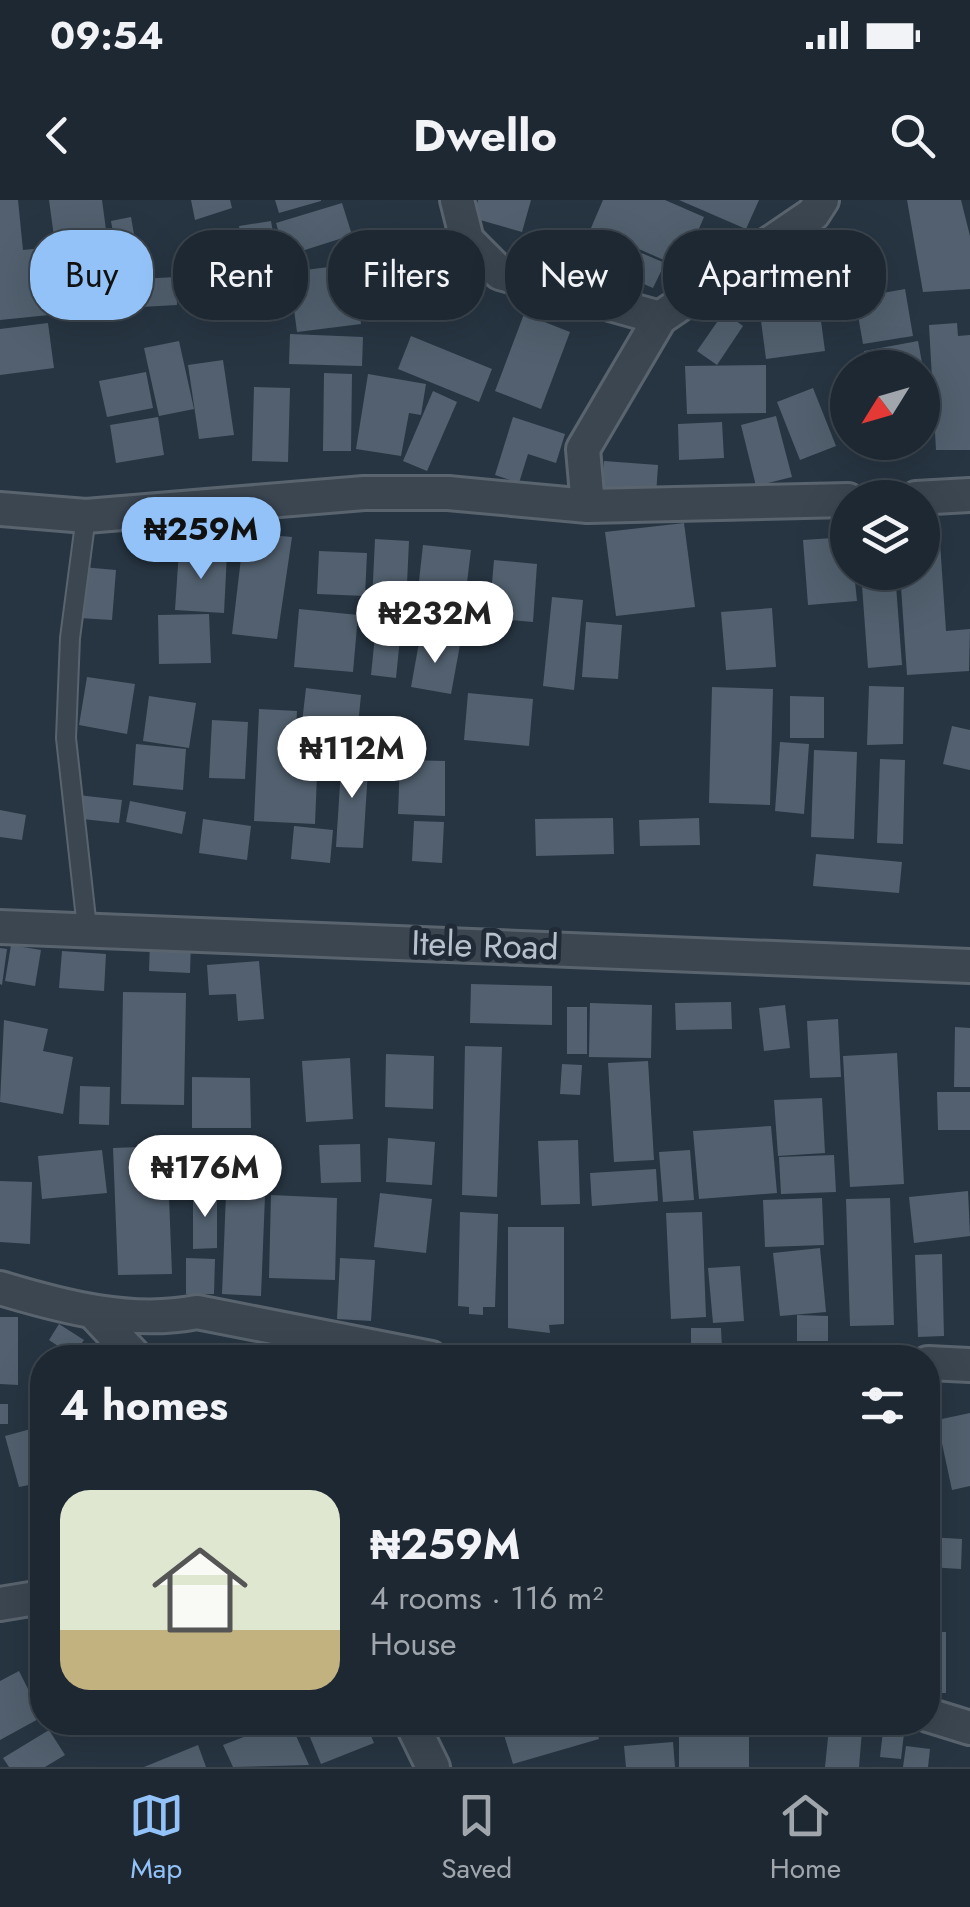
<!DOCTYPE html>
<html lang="en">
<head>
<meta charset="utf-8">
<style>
	:root { --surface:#1d2832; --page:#2a343e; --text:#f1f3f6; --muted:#a0a6ac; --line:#3b444d; --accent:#92c2f7 }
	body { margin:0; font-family:Jost,sans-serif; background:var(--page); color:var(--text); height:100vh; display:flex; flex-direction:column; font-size:38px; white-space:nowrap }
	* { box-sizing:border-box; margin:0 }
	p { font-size:32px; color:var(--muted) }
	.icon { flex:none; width:55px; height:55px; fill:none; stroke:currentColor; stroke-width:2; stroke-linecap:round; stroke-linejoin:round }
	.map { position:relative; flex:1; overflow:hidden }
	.details { position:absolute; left:30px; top:1145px; width:910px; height:390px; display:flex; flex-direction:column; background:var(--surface); border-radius:40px; box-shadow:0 10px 40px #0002,0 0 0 2px var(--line) }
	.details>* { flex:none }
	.banner { position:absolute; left:30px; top:30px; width:910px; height:90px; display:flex; gap:20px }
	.needle { width:65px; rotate:233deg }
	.fabs { position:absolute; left:830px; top:150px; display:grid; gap:20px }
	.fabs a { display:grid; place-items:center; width:110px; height:110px; border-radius:50%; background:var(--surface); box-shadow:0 10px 40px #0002,0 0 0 2px var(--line); font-size:50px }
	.price { position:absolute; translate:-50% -85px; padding:0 22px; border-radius:35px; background:#fff; color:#222; font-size:32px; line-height:65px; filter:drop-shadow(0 2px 5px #0008) }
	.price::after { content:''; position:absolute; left:50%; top:60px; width:30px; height:22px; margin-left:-15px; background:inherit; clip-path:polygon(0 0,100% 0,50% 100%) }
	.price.current { background:var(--accent); color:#111 }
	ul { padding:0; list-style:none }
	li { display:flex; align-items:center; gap:30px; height:250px; padding:0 30px }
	li span { display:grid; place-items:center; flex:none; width:280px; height:200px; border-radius:30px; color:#555 }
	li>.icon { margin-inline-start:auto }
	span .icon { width:120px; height:120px; fill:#fffc; stroke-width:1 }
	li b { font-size:42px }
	h2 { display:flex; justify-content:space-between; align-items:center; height:120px; padding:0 30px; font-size:42px }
	.tag { padding:0 35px; border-radius:40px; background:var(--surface); box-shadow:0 10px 40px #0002,0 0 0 2px var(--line); font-size:35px; line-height:90px }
	.tag.current { background:var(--accent); color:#111 }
	.status { display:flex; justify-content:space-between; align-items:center; height:70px; padding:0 50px; background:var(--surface); direction:ltr }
	.status svg { height:28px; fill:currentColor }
	header { display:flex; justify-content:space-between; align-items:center; height:130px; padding:0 30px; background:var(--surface); font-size:45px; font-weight:700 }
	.menu { display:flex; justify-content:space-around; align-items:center; height:140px; border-top:2px solid var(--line); background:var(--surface); font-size:28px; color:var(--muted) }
	.menu a { display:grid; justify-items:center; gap:5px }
	.menu .current { color:var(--accent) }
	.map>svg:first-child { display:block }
	.building { fill:#52606f }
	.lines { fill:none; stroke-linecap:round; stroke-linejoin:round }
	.service-casing { stroke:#59646f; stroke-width:22 }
	.minor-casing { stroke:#59646f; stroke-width:38 }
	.service { stroke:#3b4651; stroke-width:18 }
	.minor { stroke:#3b4651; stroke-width:32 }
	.labels { text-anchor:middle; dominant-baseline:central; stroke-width:10; stroke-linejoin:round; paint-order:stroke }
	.street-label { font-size:35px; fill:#b8c1cb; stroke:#202b37 }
</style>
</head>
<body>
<div class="status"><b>09:54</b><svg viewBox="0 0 49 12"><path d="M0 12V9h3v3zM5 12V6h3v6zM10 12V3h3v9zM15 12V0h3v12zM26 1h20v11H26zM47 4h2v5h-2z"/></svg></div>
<header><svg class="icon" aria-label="back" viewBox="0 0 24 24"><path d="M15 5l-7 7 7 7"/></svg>Dwello<svg class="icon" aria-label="search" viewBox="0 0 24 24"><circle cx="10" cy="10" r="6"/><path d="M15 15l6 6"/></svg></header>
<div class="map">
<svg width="970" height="1567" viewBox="0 0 970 1567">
	<rect width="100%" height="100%" fill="#273542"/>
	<g class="building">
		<polygon points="0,0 18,0 23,50 52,47 59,114 0,120"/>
		<polygon points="49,0 102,0 112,74 60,81"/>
		<polygon points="191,0 230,0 232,8 195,20"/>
		<polygon points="275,0 321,0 321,1 279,13"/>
		<polygon points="478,0 531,0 522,32 473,18"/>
		<polygon points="603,0 665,0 704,17 682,68 591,28"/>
		<polygon points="679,0 759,0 746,29"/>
		<polygon points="907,0 961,0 970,36 970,89 923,92"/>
		<polygon points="342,3 352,35 286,56 276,23"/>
		<polygon points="131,17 138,57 118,61 111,21"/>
		<polygon points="271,21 277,57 244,62 239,26"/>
		<polygon points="599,35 665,63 653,88 588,60"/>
		<polygon points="374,60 383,106 366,110 356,64"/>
		<polygon points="353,64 361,124 297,132 289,72"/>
		<polygon points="176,77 177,105 141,107 139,79"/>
		<polygon points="124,81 129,107 67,116 63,90"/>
		<polygon points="905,89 913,136 863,144 855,98"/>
		<polygon points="817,91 825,151 766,159 758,98"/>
		<polygon points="724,112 743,126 717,165 697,151"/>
		<polygon points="524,114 570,132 541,209 495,191"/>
		<polygon points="48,123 54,168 0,175 0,129"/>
		<polygon points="957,123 958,136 970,135 970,250 936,250 929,125"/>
		<polygon points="290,134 363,137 362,166 289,164"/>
		<polygon points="411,136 492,169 479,202 398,169"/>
		<polygon points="179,141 194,209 159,216 144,148"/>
		<polygon points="918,141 923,168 867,168 864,151"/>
		<polygon points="223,160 234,235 199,239 188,165"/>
		<polygon points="766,165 766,213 687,214 685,166"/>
		<polygon points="146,172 153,208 107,217 99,181"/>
		<polygon points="324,173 352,174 351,251 323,251"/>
		<polygon points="368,174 426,184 421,215 409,213 401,256 356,249"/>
		<polygon points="922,176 932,219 922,221"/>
		<polygon points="254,187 290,188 288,262 252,261"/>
		<polygon points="813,188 836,246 800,260 777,202"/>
		<polygon points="433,191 457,202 427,271 403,261"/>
		<polygon points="776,216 792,277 756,286 741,225"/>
		<polygon points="158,217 164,255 116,263 110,225"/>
		<polygon points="513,217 565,234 556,263 528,254 519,283 495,275"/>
		<polygon points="722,222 724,258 679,260 678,224"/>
		<polygon points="604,261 658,265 656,295 602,290"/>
		<polygon points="193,320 231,323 230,348 191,346"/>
		<polygon points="684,323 695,407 616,416 605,332"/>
		<polygon points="939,328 946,431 970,429 969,471 907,475 900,372 922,372 922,330"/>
		<polygon points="244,333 292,337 277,439 232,434"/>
		<polygon points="848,337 848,372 854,372 857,401 808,405 803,340"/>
		<polygon points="375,339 409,341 406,405 372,402"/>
		<polygon points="423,345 471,350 462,423 415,417"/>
		<polygon points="179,350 227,353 224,413 175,410"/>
		<polygon points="319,351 367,353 365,396 317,394"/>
		<polygon points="494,360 537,364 533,422 489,418"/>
		<polygon points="82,367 116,370 112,420 79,418"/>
		<polygon points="861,372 895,372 902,465 868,468"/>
		<polygon points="552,397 583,400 574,490 543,486"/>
		<polygon points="772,408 776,467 726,470 721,412"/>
		<polygon points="299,409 358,415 353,472 294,467"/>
		<polygon points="209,414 211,463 159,464 158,415"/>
		<polygon points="377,416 402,418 396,478 371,475"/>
		<polygon points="586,422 622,425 618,479 582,477"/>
		<polygon points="420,437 460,445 451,494 411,487"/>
		<polygon points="87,477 135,484 127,534 79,525"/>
		<polygon points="869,486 904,487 903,544 867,545"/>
		<polygon points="712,487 773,489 770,605 709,603"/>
		<polygon points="306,488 361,495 356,546 300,540"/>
		<polygon points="468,493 533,499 529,546 464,540"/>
		<polygon points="149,496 196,503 189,548 143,541"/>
		<polygon points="790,496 824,497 824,538 790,538"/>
		<polygon points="259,509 297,511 295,549 318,550 315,624 254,621"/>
		<polygon points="212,520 248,522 245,579 209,578"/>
		<polygon points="952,526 970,530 970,570 943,564"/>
		<polygon points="780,542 809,544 804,614 775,611"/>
		<polygon points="136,544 186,549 183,590 133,585"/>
		<polygon points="814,550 857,552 854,639 811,637"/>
		<polygon points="342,553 369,555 363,648 336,647"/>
		<polygon points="880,559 905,560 903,644 877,643"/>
		<polygon points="400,560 445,561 445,616 398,614"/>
		<polygon points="69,594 122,600 119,623 64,617"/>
		<polygon points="130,601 186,612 182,634 126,622"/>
		<polygon points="0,610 26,615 22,640 0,637"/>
		<polygon points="613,618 614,654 536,656 535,619"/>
		<polygon points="699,618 700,645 640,646 639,620"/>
		<polygon points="203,619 251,626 247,660 199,653"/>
		<polygon points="414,621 444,622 442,663 412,661"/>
		<polygon points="294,626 333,630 330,663 291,659"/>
		<polygon points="816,654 902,662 899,693 813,686"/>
		<polygon points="150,739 191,741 190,773 149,771"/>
		<polygon points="11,745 41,750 35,786 5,781"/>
		<polygon points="0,748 7,749 2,785 0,784"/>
		<polygon points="62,751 106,754 104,791 59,788"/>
		<polygon points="259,761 264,819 238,821 236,794 209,795 207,765"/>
		<polygon points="471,784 552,786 552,825 470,823"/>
		<polygon points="123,792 186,793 184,905 121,904"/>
		<polygon points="731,802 732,829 676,830 675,803"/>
		<polygon points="590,803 652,805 651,858 589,857"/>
		<polygon points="785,805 790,848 764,851 759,808"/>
		<rect x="567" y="807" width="20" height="47"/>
		<polygon points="838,819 841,877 810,878 807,821"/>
		<polygon points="4,820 48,829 43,851 73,857 63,914 0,902"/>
		<polygon points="955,827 970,828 970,887 954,887"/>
		<polygon points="465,846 502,847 497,997 462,995"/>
		<polygon points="897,853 904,984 850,987 843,856"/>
		<polygon points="386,854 434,856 433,909 385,907"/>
		<polygon points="350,858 353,919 306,922 302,861"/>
		<polygon points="648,861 654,960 614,962 608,863"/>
		<polygon points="562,864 582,865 580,895 560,894"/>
		<polygon points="192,877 250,878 251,928 192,928"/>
		<polygon points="80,886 110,887 109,925 79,924"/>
		<polygon points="937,892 970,892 970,930 938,930"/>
		<polygon points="822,898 825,953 778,956 774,900"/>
		<polygon points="771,926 777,993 699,999 693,931"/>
		<polygon points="257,935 260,981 195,984 193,937"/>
		<polygon points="388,938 435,942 432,985 386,982"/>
		<polygon points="578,940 580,1004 541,1005 538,941"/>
		<polygon points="360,944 361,982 321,983 319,945"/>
		<polygon points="167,946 172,1074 118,1075 113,948"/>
		<polygon points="102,950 107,993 42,999 38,956"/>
		<polygon points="690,950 694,1000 663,1002 659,952"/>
		<polygon points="834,955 836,992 781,994 779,957"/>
		<polygon points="656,969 658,1001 592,1006 590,973"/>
		<polygon points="0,981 32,982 30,1044 0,1042"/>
		<polygon points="968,991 970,1036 914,1043 909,997"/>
		<polygon points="193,992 217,992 217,1048 193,1049"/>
		<polygon points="380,993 432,999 426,1053 374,1047"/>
		<polygon points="226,994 265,996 261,1096 222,1094"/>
		<polygon points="271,995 337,998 335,1080 269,1078"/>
		<polygon points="822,998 824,1045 765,1047 763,1000"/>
		<polygon points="890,998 894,1125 850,1126 846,999"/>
		<polygon points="460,1012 498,1014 495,1107 483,1107 483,1115 469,1114 469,1107 458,1106"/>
		<polygon points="702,1012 706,1117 671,1119 666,1013"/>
		<polygon points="508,1027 564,1027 564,1124 549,1125 550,1133 508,1128"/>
		<polygon points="820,1048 826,1112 780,1116 773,1053"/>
		<polygon points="942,1054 944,1136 918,1137 915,1055"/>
		<polygon points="186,1058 215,1059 214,1094 186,1094"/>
		<polygon points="340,1058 375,1060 371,1121 337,1119"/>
		<polygon points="740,1066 744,1121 713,1123 708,1068"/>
		<polygon points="797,1115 828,1116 828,1141 797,1141"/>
		<polygon points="0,1117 18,1117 18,1185 0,1184"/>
		<polygon points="59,1124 84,1140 73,1156 49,1140"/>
		<polygon points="691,1128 721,1128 722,1150 691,1151"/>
		<rect x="0" y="1204" width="8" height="20"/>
		<polygon points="970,1213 970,1286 952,1290 937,1220"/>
		<polygon points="928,1219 933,1219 936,1270 928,1271"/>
		<polygon points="42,1226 42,1289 36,1291 34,1284 19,1287 5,1236"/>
		<polygon points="42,1312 42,1353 38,1354 28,1316"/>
		<polygon points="928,1337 962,1339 961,1369 928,1367"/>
		<rect x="928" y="1432" width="18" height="61"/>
		<polygon points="19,1471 42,1517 0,1540 0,1481"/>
		<polygon points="166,1522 197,1522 173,1535"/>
		<polygon points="283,1522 290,1522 309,1565 233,1567 223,1545"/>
		<polygon points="325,1522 365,1522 374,1543 321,1564 307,1530"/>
		<polygon points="500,1522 594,1522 599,1539 513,1564"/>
		<polygon points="630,1522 668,1522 668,1532 630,1531"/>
		<polygon points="673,1522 749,1522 749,1530 672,1530"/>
		<polygon points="829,1528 862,1531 859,1567 825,1567"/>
		<polygon points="49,1530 65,1555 45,1567 9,1567 3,1558"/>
		<polygon points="883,1531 904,1533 901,1559 880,1557"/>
		<polygon points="679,1535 749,1536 749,1567 679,1567"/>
		<polygon points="673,1542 675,1567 626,1567 624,1546"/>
		<polygon points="198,1545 206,1567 144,1567"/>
		<polygon points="906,1546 930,1549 928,1567 903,1567"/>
	</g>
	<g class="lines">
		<g class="service-casing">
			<polyline id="service" points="86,316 70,438 66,538 87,728"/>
		</g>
		<g class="minor-casing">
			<g id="minor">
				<polyline points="457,0 467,40 500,73 660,118"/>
				<polyline points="916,298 970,295"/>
				<polyline points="588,306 583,249 660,118 813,14 822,0"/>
				<polyline points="0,309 86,316 364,293 448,293 588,306 848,300"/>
				<polyline points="0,727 970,766"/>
				<path d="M0,1088C63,1107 131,1125 197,1112L431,1158"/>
				<polyline points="94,1113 136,1158"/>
				<polyline points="928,1163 970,1165"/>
				<polyline points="0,1404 42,1397"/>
				<polyline points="928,1515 970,1528"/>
				<polyline points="411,1522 433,1567"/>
			</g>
		</g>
		<use href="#service" class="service"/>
		<use href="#minor" class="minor"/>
	</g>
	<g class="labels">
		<g class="street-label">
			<text transform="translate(485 745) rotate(2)">Itele Road</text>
		</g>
	</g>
</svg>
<div class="fabs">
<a><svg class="needle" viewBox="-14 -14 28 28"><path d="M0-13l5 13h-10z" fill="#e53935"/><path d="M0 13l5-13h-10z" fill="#a0a6ac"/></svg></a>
<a><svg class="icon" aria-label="layers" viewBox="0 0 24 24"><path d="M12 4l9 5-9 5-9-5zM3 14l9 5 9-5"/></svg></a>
</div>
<b class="price current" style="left:201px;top:382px">₦259M</b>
<b class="price" style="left:435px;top:466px">₦232M</b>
<b class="price" style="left:352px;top:601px">₦112M</b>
<b class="price" style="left:205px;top:1020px">₦176M</b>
<div class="banner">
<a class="tag current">Buy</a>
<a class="tag">Rent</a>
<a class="tag">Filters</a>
<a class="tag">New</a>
<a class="tag">Apartment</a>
</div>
<section class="details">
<h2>4 homes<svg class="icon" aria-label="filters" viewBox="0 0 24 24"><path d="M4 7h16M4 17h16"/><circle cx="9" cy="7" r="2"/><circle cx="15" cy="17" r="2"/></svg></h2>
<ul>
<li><span style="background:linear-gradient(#dfe7d0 70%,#c2b280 0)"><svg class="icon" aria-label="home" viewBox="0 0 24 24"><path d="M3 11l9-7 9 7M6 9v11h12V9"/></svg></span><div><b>₦259M</b><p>4 rooms · 116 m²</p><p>House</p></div></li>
</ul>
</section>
</div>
<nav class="menu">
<a class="current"><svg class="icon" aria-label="map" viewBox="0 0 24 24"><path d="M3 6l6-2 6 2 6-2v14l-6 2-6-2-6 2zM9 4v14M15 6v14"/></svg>Map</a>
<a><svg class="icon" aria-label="saved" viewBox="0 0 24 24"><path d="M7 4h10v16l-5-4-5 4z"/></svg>Saved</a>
<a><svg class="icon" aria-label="home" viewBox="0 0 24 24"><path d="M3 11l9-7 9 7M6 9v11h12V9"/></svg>Home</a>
</nav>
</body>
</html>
